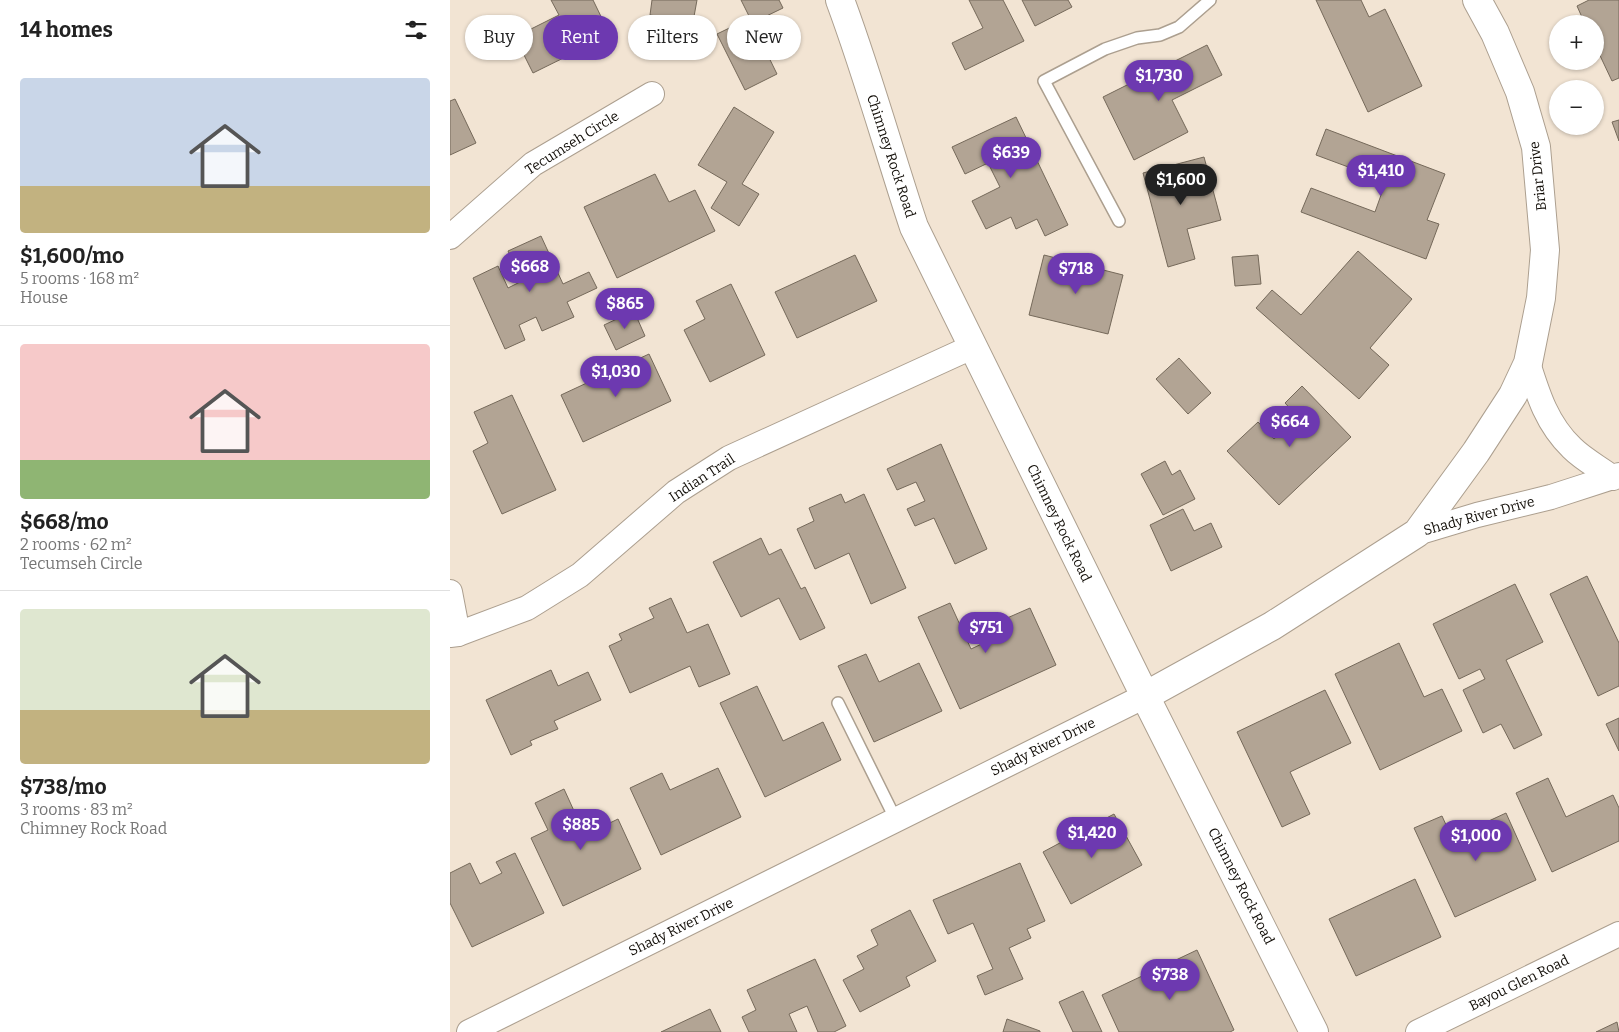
<!DOCTYPE html>
<html lang="en">
<head>
<meta charset="utf-8">
<style>
	:root { --surface:#fff; --page:#f6f6f6; --text:#222; --muted:#767676; --line:#e0e0e0; --accent:#6d39b0 }
	body { margin:0; font-family:Bitter,serif; background:var(--page); color:var(--text); height:100vh; display:flex; flex-direction:column; font-size:19px; white-space:nowrap }
	* { box-sizing:border-box; margin:0 }
	p { font-size:16px; color:var(--muted) }
	.icon { flex:none; width:28px; height:28px; fill:none; stroke:currentColor; stroke-width:2; stroke-linecap:round; stroke-linejoin:round }
	.map { position:relative; flex:1; overflow:hidden }
	.details { display:flex; flex-direction:column; background:var(--surface); width:450px }
	.details>* { flex:none }
	.top-card { position:absolute; left:15px; top:15px; width:475px; height:45px; display:flex; gap:10px }
	.fabs { position:absolute; left:1099px; top:15px; display:grid; gap:10px }
	.fabs a { display:grid; place-items:center; width:55px; height:55px; border-radius:50%; background:var(--surface); box-shadow:0 1px 4px #0004; font-size:25px }
	.price { position:absolute; translate:-50% -42px; padding:0 11px; border-radius:18px; background:var(--accent); color:#fff; font-size:16px; line-height:32px; filter:drop-shadow(0 1px 2px #0008) }
	.price::after { content:''; position:absolute; left:50%; top:30px; width:15px; height:11px; margin-left:-8px; background:inherit; clip-path:polygon(0 0,100% 0,50% 100%) }
	.price.current { background:#222; color:#fff }
	ul { padding:0; list-style:none }
	li { display:grid; align-content:center; gap:10px; height:265px; padding:0 20px }
	li+li { border-top:1px solid var(--line) }
	li span { display:grid; place-items:center; height:155px; border-radius:5px; color:#555 }
	li>.icon { margin-inline-start:auto }
	span .icon { width:90px; height:90px; fill:#fffc; stroke-width:1 }
	li b { font-size:21px }
	h2 { display:flex; justify-content:space-between; align-items:center; height:60px; padding:0 20px; font-size:21px }
	.pill { padding:0 18px; border-radius:22px; background:var(--surface); box-shadow:0 1px 4px #0004; font-size:18px; line-height:45px }
	.pill.current { background:var(--accent); color:#fff }
	main { display:flex; flex:1; min-height:0 }
	.map>svg:first-child { display:block }
	.building { fill:#b2a494; stroke:#75695a }
	.lines { fill:none; stroke-linecap:round; stroke-linejoin:round }
	.service-casing { stroke:#ac9f8f; stroke-width:14 }
	.minor-casing { stroke:#ac9f8f; stroke-width:26 }
	.tertiary-casing { stroke:#ac9f8f; stroke-width:30 }
	.secondary-casing { stroke:#ac9f8f; stroke-width:30 }
	.service { stroke:#fff; stroke-width:11 }
	.minor { stroke:#fff; stroke-width:24 }
	.tertiary { stroke:#fff; stroke-width:28 }
	.secondary { stroke:#fff; stroke-width:28 }
	.labels { text-anchor:middle; dominant-baseline:central; stroke-width:4; stroke-linejoin:round; paint-order:stroke }
	.street-label { font-size:14px; fill:#110d07; stroke:#fff }
</style>
</head>
<body>
<main>
<section class="details">
<h2>14 homes<svg class="icon" aria-label="filters" viewBox="0 0 24 24"><path d="M4 7h16M4 17h16"/><circle cx="9" cy="7" r="2"/><circle cx="15" cy="17" r="2"/></svg></h2>
<ul>
<li><span style="background:linear-gradient(#c9d6e8 70%,#c2b280 0)"><svg class="icon" aria-label="home" viewBox="0 0 24 24"><path d="M3 11l9-7 9 7M6 9v11h12V9"/></svg></span><div><b>$1,600/mo</b><p>5 rooms · 168 m²</p><p>House</p></div></li>
<li><span style="background:linear-gradient(#f6c9c9 75%,#8fb573 0)"><svg class="icon" aria-label="home" viewBox="0 0 24 24"><path d="M3 11l9-7 9 7M6 9v11h12V9"/></svg></span><div><b>$668/mo</b><p>2 rooms · 62 m²</p><p>Tecumseh Circle</p></div></li>
<li><span style="background:linear-gradient(#dfe7d0 65%,#c2b280 0)"><svg class="icon" aria-label="home" viewBox="0 0 24 24"><path d="M3 11l9-7 9 7M6 9v11h12V9"/></svg></span><div><b>$738/mo</b><p>3 rooms · 83 m²</p><p>Chimney Rock Road</p></div></li>
</ul>
</section>
<div class="map">
<svg width="1169" height="1032" viewBox="0 0 1169 1032">
	<rect width="100%" height="100%" fill="#f2e4d3"/>
	<g class="building">
		<polygon points="101,0 143,0 160,35 83,73 65,37 109,15"/>
		<polygon points="202,0 247,0 243,22 200,15"/>
		<polygon points="291,0 329,0 333,8 302,23 327,74 295,90 267,34 300,18"/>
		<polygon points="519,0 553,0 574,41 515,70 502,43 533,28"/>
		<polygon points="572,0 618,0 622,7 585,26"/>
		<polygon points="866,0 911,0 919,17 935,9 972,86 918,112"/>
		<polygon points="1139,0 1169,0 1169,78 1162,81 1145,45 1145,24 1135,24 1127,6"/>
		<polygon points="757,45 772,75 722,100 738,132 684,160 653,97"/>
		<polygon points="5,99 26,143 0,155 0,101"/>
		<polygon points="284,107 324,132 292,184 309,194 289,226 261,208 277,182 248,165"/>
		<polygon points="566,117 618,225 595,236 587,219 566,229 561,217 536,229 522,201 550,187 538,163 515,174 502,147"/>
		<polygon points="1169,120 1169,141 1162,122"/>
		<polygon points="876,129 995,174 977,220 989,224 976,259 851,212 861,188 925,212 936,181 866,155"/>
		<polygon points="754,157 771,220 737,229 745,259 718,267 693,173"/>
		<polygon points="205,174 219,202 245,190 265,231 167,278 134,207"/>
		<polygon points="91,236 113,284 139,272 147,288 117,302 124,317 92,331 86,317 69,325 75,340 55,349 23,278 48,266 58,288 72,281 58,251"/>
		<polygon points="908,251 962,299 920,348 939,365 909,399 806,308 822,290 851,315"/>
		<polygon points="405,255 427,301 347,338 325,292"/>
		<polygon points="594,255 673,275 658,334 579,315"/>
		<polygon points="808,255 811,284 785,286 782,257"/>
		<polygon points="281,284 315,355 260,382 234,330 255,319 246,301"/>
		<polygon points="184,311 195,336 166,350 154,325"/>
		<polygon points="199,354 221,401 133,442 111,395"/>
		<polygon points="729,358 761,393 738,414 706,379"/>
		<polygon points="852,386 901,437 829,505 777,451 808,422 824,439 848,417 835,403"/>
		<polygon points="62,395 106,490 52,514 23,451 38,443 24,412"/>
		<polygon points="491,444 537,549 505,564 484,518 465,526 457,509 475,501 466,482 447,490 437,469"/>
		<polygon points="715,461 722,475 730,470 745,499 713,515 691,474"/>
		<polygon points="391,494 395,503 414,494 456,588 421,604 399,553 365,569 347,529 364,521 359,508"/>
		<polygon points="733,509 744,531 761,523 772,547 721,571 700,525"/>
		<polygon points="311,538 319,555 331,549 351,589 355,587 375,628 350,640 329,598 291,617 263,562"/>
		<polygon points="1137,576 1169,643 1169,686 1148,696 1100,594"/>
		<polygon points="1065,584 1093,642 1056,660 1092,735 1064,749 1051,724 1033,733 1013,690 1035,679 1030,669 1009,679 983,624"/>
		<polygon points="221,598 237,633 258,624 280,674 249,687 240,666 180,693 159,646 172,640 169,634 204,618 199,608"/>
		<polygon points="500,603 521,649 553,634 548,622 580,608 606,665 510,709 468,617"/>
		<polygon points="949,643 974,697 992,689 1012,731 930,770 885,674"/>
		<polygon points="416,654 429,682 469,663 492,711 424,742 388,666"/>
		<polygon points="101,670 108,686 138,672 151,700 104,721 108,729 80,741 82,745 61,755 36,700"/>
		<polygon points="307,686 333,741 373,722 391,760 315,797 270,703"/>
		<polygon points="875,690 901,743 840,772 860,814 832,827 787,732"/>
		<polygon points="1169,718 1169,751 1156,724"/>
		<polygon points="268,768 291,817 211,855 180,788 212,773 220,790"/>
		<polygon points="1098,778 1116,817 1163,795 1169,808 1169,841 1102,872 1066,793"/>
		<polygon points="114,789 135,835 168,819 191,869 113,906 81,838 98,830 85,803"/>
		<polygon points="1056,813 1086,880 1005,917 964,828 992,816 1002,838"/>
		<polygon points="664,814 692,865 621,904 593,852"/>
		<polygon points="65,853 94,913 22,947 0,903 0,873 20,863 30,884 52,873 46,862"/>
		<polygon points="570,863 595,921 577,929 581,938 559,948 573,979 535,995 527,976 543,969 523,923 498,934 483,900"/>
		<polygon points="965,879 991,937 906,976 879,919"/>
		<polygon points="460,910 486,961 456,977 460,986 410,1012 393,980 414,969 407,956 428,945 421,930"/>
		<polygon points="747,950 784,1030 780,1032 669,1032 652,995"/>
		<polygon points="365,959 396,1026 384,1032 368,1032 357,1006 339,1014 347,1032 299,1032 292,1017 306,1010 297,990"/>
		<polygon points="633,991 652,1032 623,1032 609,1002"/>
		<polygon points="260,1009 271,1032 211,1032"/>
		<polygon points="557,1019 590,1031 590,1032 553,1032"/>
		<polygon points="1167,1022 1169,1032 1146,1032"/>
	</g>
	<g class="lines">
		<g class="service-casing">
			<g id="service">
				<polyline points="669,221 594,81 655,49 687,38 710,35 729,27 760,0"/>
				<polyline points="388,703 446,820"/>
			</g>
		</g>
		<g class="minor-casing">
			<g id="minor">
				<polyline points="0,237 83,164 202,94"/>
				<path d="M1078,363C1088,395 1097,424 1122,448C1134,460 1150,468 1163,478"/>
				<polyline points="967,533 1027,515 1101,497 1169,475"/>
				<polyline points="0,592 8,634"/>
				<polyline points="0,635 8,634 77,608 130,575 226,492 279,458 522,347"/>
				<polyline points="19,1032 695,696"/>
				<polyline points="968,1032 1169,934"/>
			</g>
		</g>
		<g class="tertiary-casing">
			<polyline id="tertiary" points="695,696 822,626 967,533 1026,452 1063,395 1078,363 1091,298 1095,250 1086,147 1070,92 1045,33 1027,0"/>
		</g>
		<g class="secondary-casing">
			<path id="secondary" d="M390,0C418,75 439,152 464,227L695,696L864,1032"/>
		</g>
		<use href="#service" class="service"/>
		<use href="#minor" class="minor"/>
		<use href="#tertiary" class="tertiary"/>
		<use href="#secondary" class="secondary"/>
	</g>
	<g class="labels">
		<g class="street-label">
			<text transform="translate(122 143) rotate(-32)">Tecumseh Circle</text>
			<text transform="translate(441 156) rotate(72)">Chimney Rock Road</text>
			<text transform="translate(1088 176) rotate(-96)">Briar Drive</text>
			<text transform="translate(252 478) rotate(-33)">Indian Trail</text>
			<text transform="translate(1029 516) rotate(-15)">Shady River Drive</text>
			<text transform="translate(609 523) rotate(64)">Chimney Rock Road</text>
			<text transform="translate(593 747) rotate(-26)">Shady River Drive</text>
			<text transform="translate(791 886) rotate(63)">Chimney Rock Road</text>
			<text transform="translate(231 927) rotate(-26)">Shady River Drive</text>
			<text transform="translate(1069 983) rotate(-26)">Bayou Glen Road</text>
		</g>
	</g>
</svg>
<div class="fabs">
<a>+</a>
<a>−</a>
</div>
<b class="price" style="left:709px;top:102px">$1,730</b>
<b class="price" style="left:561px;top:179px">$639</b>
<b class="price" style="left:931px;top:197px">$1,410</b>
<b class="price current" style="left:731px;top:206px">$1,600</b>
<b class="price" style="left:80px;top:293px">$668</b>
<b class="price" style="left:626px;top:295px">$718</b>
<b class="price" style="left:175px;top:330px">$865</b>
<b class="price" style="left:166px;top:398px">$1,030</b>
<b class="price" style="left:840px;top:448px">$664</b>
<b class="price" style="left:536px;top:654px">$751</b>
<b class="price" style="left:131px;top:851px">$885</b>
<b class="price" style="left:642px;top:859px">$1,420</b>
<b class="price" style="left:1026px;top:862px">$1,000</b>
<b class="price" style="left:720px;top:1001px">$738</b>
<div class="top-card">
<a class="pill">Buy</a>
<a class="pill current">Rent</a>
<a class="pill">Filters</a>
<a class="pill">New</a>
</div>
</div>
</main>
</body>
</html>
